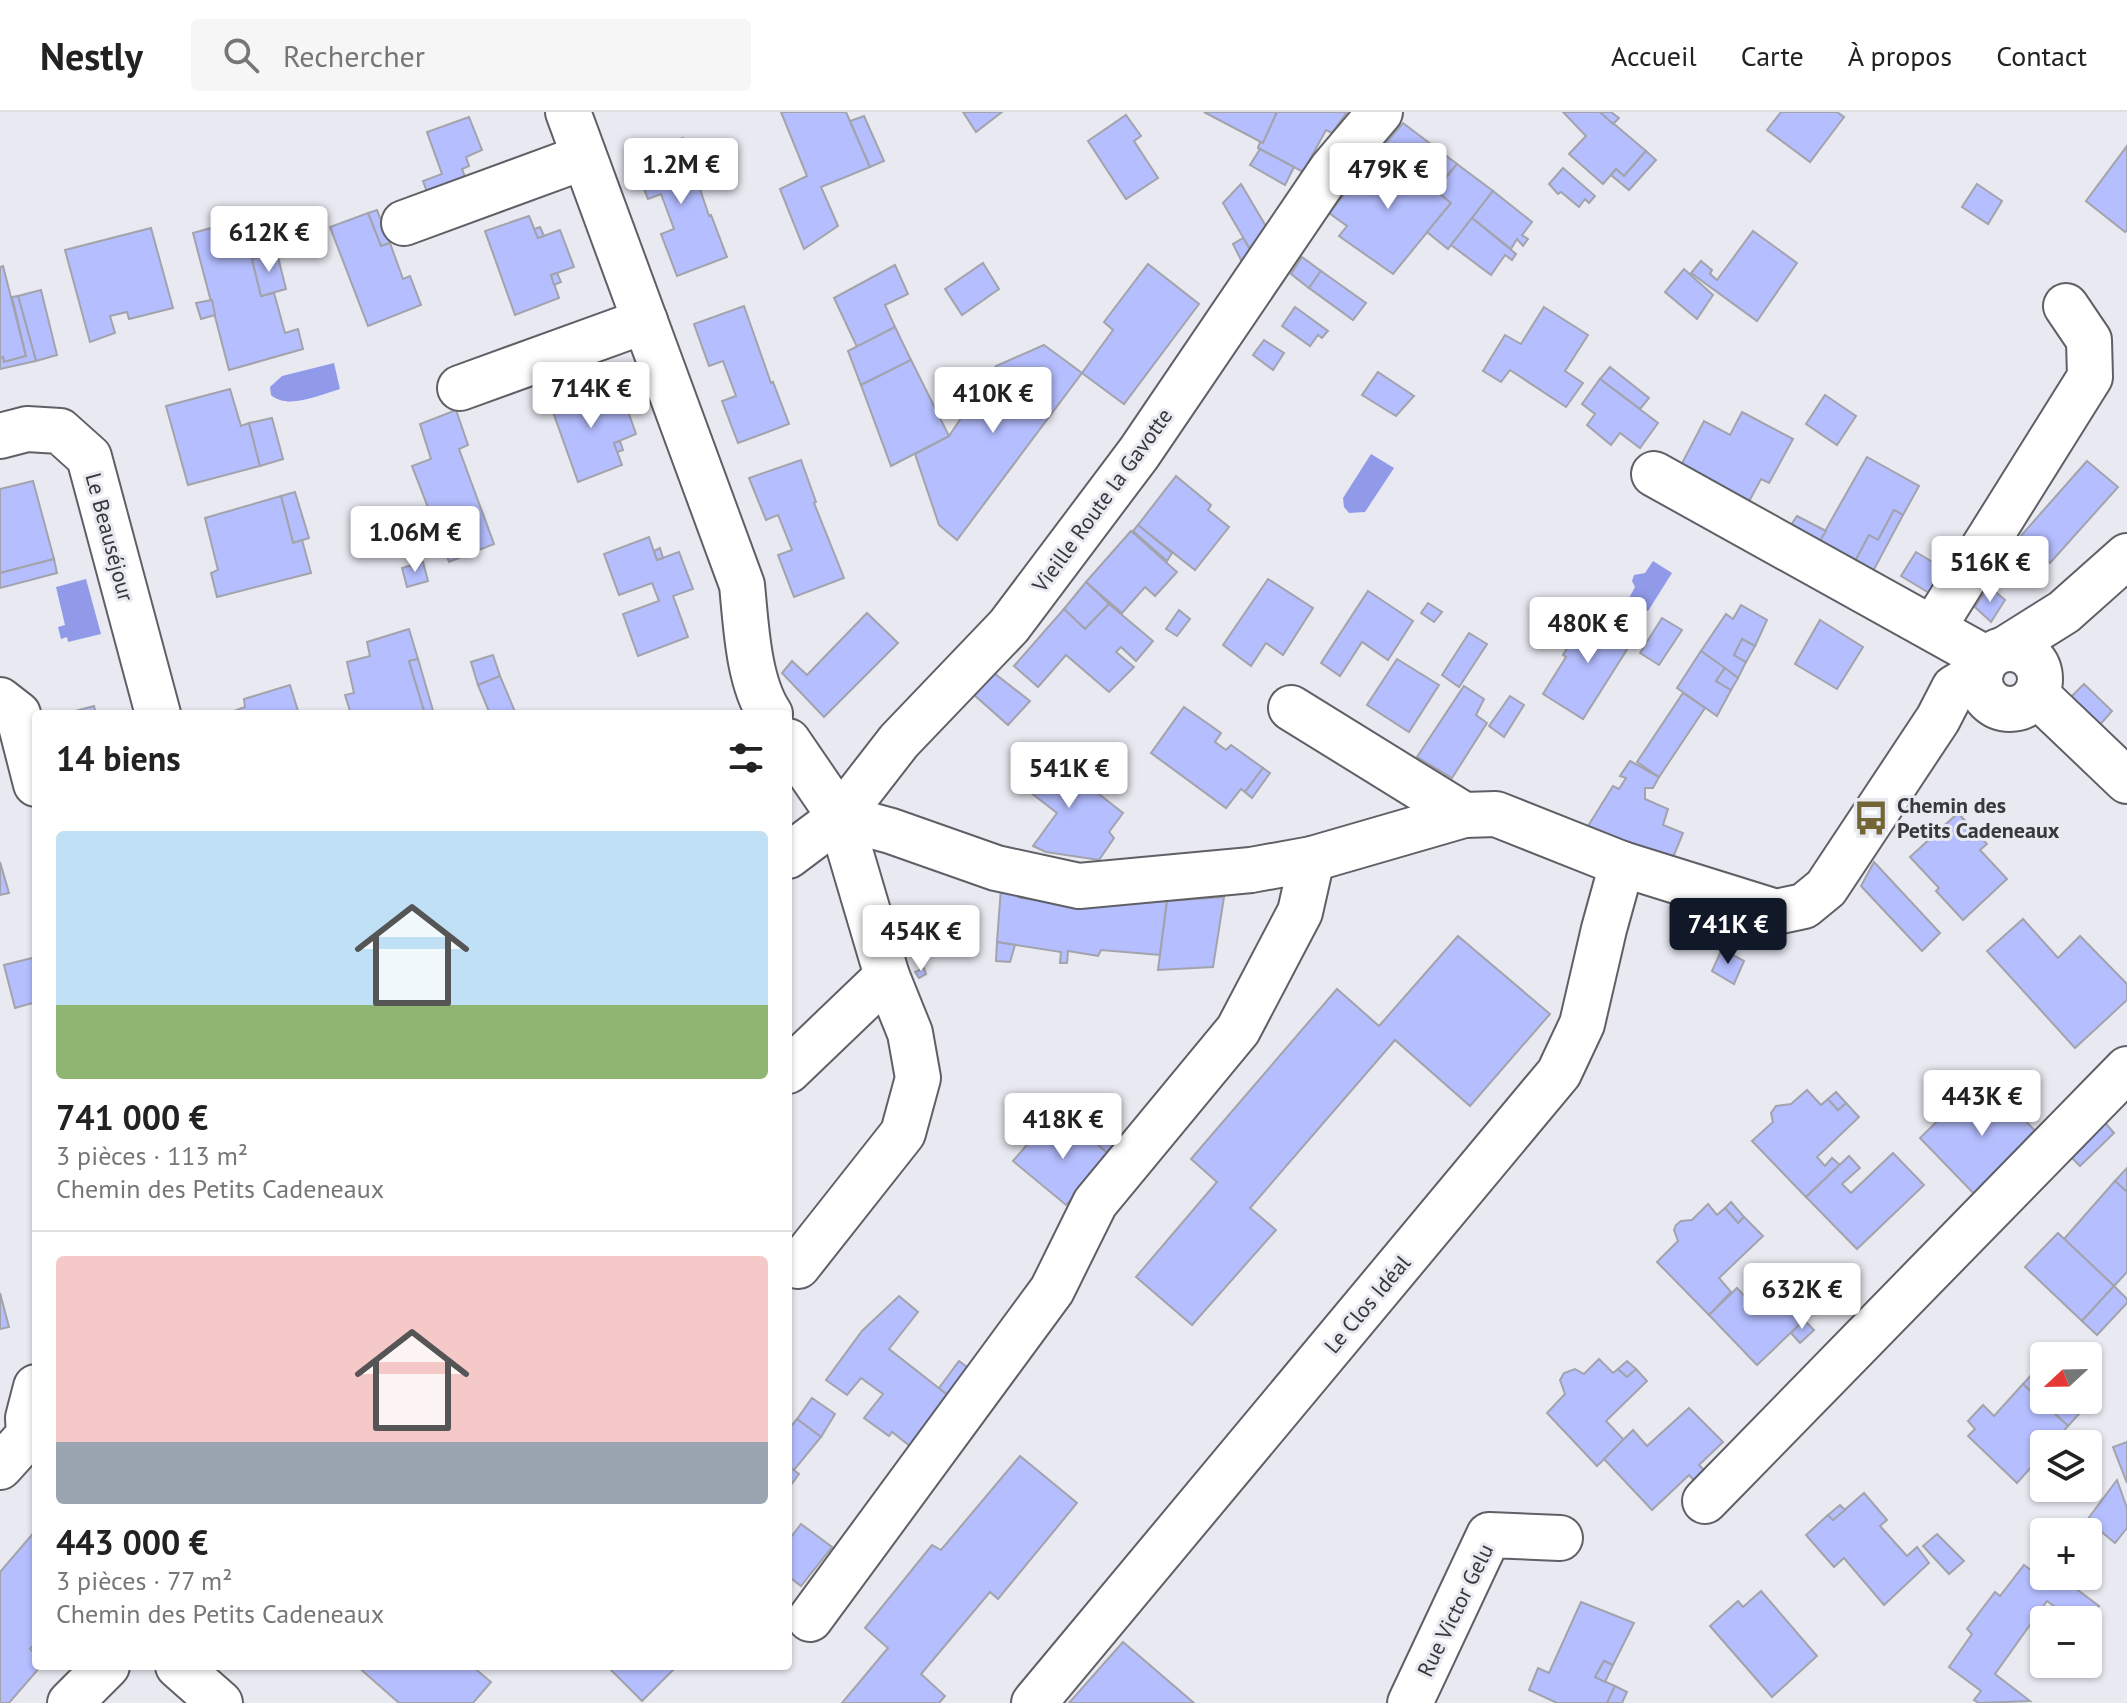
<!DOCTYPE html>
<html lang="fr">
<head>
<meta charset="utf-8">
<style>
	:root { --surface:#fff; --page:#f6f6f6; --text:#222; --muted:#767676; --line:#e0e0e0; --accent:#111827 }
	body { margin:0; font-family:"PT Sans",sans-serif; background:var(--page); color:var(--text); height:100vh; display:flex; flex-direction:column; font-size:30px; white-space:nowrap }
	* { box-sizing:border-box; margin:0 }
	p { font-size:26px; color:var(--muted) }
	.icon { flex:none; width:44px; height:44px; fill:none; stroke:currentColor; stroke-width:2; stroke-linecap:round; stroke-linejoin:round }
	.map { position:relative; flex:1; overflow:hidden }
	.side { position:absolute; left:32px; top:598px; width:760px; height:960px; display:flex; flex-direction:column; background:var(--surface); border-radius:8px; box-shadow:0 2px 6px #0004 }
	.side>* { flex:none }
	.needle { width:52px; rotate:248deg }
	.fabs { position:absolute; left:2030px; top:1230px; display:grid; gap:16px }
	.fabs a { display:grid; place-items:center; width:72px; height:72px; border-radius:8px; background:var(--surface); box-shadow:0 2px 6px #0004; font-size:40px }
	.price { position:absolute; translate:-50% -68px; padding:0 18px; border-radius:8px; background:#fff; color:#222; font-size:26px; line-height:52px; filter:drop-shadow(0 2px 4px #0008) }
	.price::after { content:''; position:absolute; left:50%; top:48px; width:24px; height:18px; margin-left:-12px; background:inherit; clip-path:polygon(0 0,100% 0,50% 100%) }
	.price.active { background:var(--accent); color:#fff }
	ul { padding:0; list-style:none }
	li { display:grid; align-content:center; gap:16px; height:424px; padding:0 24px }
	li+li { border-top:2px solid var(--line) }
	li span { display:grid; place-items:center; height:248px; border-radius:8px; color:#555 }
	li>.icon { margin-inline-start:auto }
	span .icon { width:144px; height:144px; fill:#fffc; stroke-width:1 }
	li b { font-size:34px }
	h2 { display:flex; justify-content:space-between; align-items:center; height:96px; padding:0 24px; font-size:34px }
	header { display:flex; align-items:center; gap:48px; box-sizing:border-box; height:112px; padding:0 40px; background:var(--surface); border-bottom:2px solid var(--line) }
	header strong { font-size:38px }
	nav { display:flex; gap:44px; margin-inline-start:auto; font-size:28px }
	.search { width:560px; height:72px; background:var(--page); display:flex; align-items:center; gap:20px; box-sizing:border-box; padding:0 28px; border-radius:8px; color:var(--muted); font-size:30px }
	.map>svg:first-child { display:block }
	.water { fill:#909ae8 }
	.building { fill:#b5beff; stroke:#a2a3ab; stroke-width:2 }
	.lines { fill:none; stroke-linecap:round; stroke-linejoin:round }
	.minor-casing { stroke:#5f6066; stroke-width:48 }
	.minor { stroke:#fff; stroke-width:44 }
	.labels { text-anchor:middle; dominant-baseline:central; stroke-width:6; stroke-linejoin:round; paint-order:stroke }
	.street-label { font-size:22px; fill:#37383b; stroke:#e8e9f1 }
	.poi-label { font-size:22px; font-weight:bold; fill:#37383b; stroke:#e8e9f1; text-anchor:start }
</style>
</head>
<body>
<header>
<strong>Nestly</strong>
<div class="search"><svg class="icon" aria-label="search" viewBox="0 0 24 24"><circle cx="10" cy="10" r="6"/><path d="M15 15l6 6"/></svg>Rechercher</div>
<nav><a>Accueil</a><a>Carte</a><a>À propos</a><a>Contact</a></nav>
</header>
<div class="map">
<svg width="2127" height="1591" viewBox="0 0 2127 1591">
	<rect width="100%" height="100%" fill="#e8e9f1"/>
	<g class="water">
		<path d="M334,251L340,277C319,283 288,298 271,283L270,275L282,264Z"/>
		<polygon points="1371,342 1394,356 1365,400 1349,401 1344,395 1343,386"/>
		<polygon points="1653,449 1672,461 1648,499 1628,488 1635,475 1632,469 1634,463 1645,461"/>
		<polygon points="86,467 101,522 68,530 67,525 61,527 58,515 65,513 56,475"/>
	</g>
	<g class="building">
		<polygon points="781,0 846,0 870,55 821,75 838,114 804,137 780,77 807,64"/>
		<polygon points="963,0 1002,0 976,20"/>
		<polygon points="1204,0 1277,0 1263,31"/>
		<polygon points="1277,0 1347,0 1332,21 1326,18 1303,60 1258,36 1260,30 1263,31"/>
		<polygon points="1563,0 1600,0 1646,39 1624,64 1616,57 1603,72 1569,42 1586,24"/>
		<polygon points="1600,0 1611,0 1619,6 1613,12"/>
		<polygon points="1781,0 1837,0 1844,5 1810,50 1767,18"/>
		<polygon points="1126,3 1141,24 1134,29 1158,66 1126,87 1088,29"/>
		<polygon points="864,4 884,49 870,55 850,9"/>
		<polygon points="469,5 482,38 466,45 469,54 462,57 470,78 432,93 423,69 442,62 427,20"/>
		<polygon points="1403,11 1457,52 1436,78 1382,36"/>
		<polygon points="683,26 709,104 711,103 727,145 677,164 661,122 674,117 661,82 648,87 631,45"/>
		<polygon points="2127,34 2127,118 2125,120 2086,89"/>
		<polygon points="1382,36 1451,91 1393,162 1339,124 1347,114 1329,101"/>
		<polygon points="1260,37 1294,55 1285,73 1250,53"/>
		<polygon points="1646,39 1656,48 1629,78 1611,63 1616,57 1624,64"/>
		<polygon points="1457,52 1493,79 1448,137 1427,120 1451,91 1436,78"/>
		<polygon points="1563,56 1595,84 1589,91 1585,87 1579,95 1561,80 1558,82 1549,72"/>
		<polygon points="1241,72 1267,116 1251,139 1223,91"/>
		<polygon points="1977,72 2002,89 1988,112 1962,95"/>
		<polygon points="1493,79 1532,110 1522,123 1528,127 1523,134 1517,127 1511,137 1472,106"/>
		<polygon points="377,98 390,131 381,134 368,101"/>
		<polygon points="368,101 381,134 390,131 403,167 410,164 421,193 368,214 330,115"/>
		<polygon points="254,104 264,145 252,147 261,184 274,181 285,221 298,217 303,237 229,258 193,121"/>
		<polygon points="529,104 538,126 560,118 574,155 551,163 559,186 515,203 485,119"/>
		<polygon points="1472,106 1516,142 1512,148 1505,143 1491,163 1451,133"/>
		<polygon points="540,115 544,124 538,126 534,117"/>
		<polygon points="151,116 173,196 129,207 127,200 110,204 115,221 90,230 65,138"/>
		<polygon points="1753,119 1797,151 1757,209 1691,161 1701,149 1712,158 1710,162 1717,168"/>
		<polygon points="1243,126 1251,139 1243,152 1233,132"/>
		<polygon points="277,141 286,177 261,184 252,147"/>
		<polygon points="1302,145 1321,159 1309,176 1291,162"/>
		<polygon points="983,151 999,177 962,203 945,177"/>
		<polygon points="1148,152 1199,192 1124,292 1082,261 1113,218 1104,210"/>
		<polygon points="895,153 908,182 885,193 895,215 857,235 834,186"/>
		<polygon points="3,154 26,244 4,250 3,245 0,246 0,155"/>
		<polygon points="1684,157 1713,183 1697,207 1665,180"/>
		<polygon points="1321,159 1366,191 1353,208 1309,176"/>
		<polygon points="557,161 561,170 554,173 551,163"/>
		<polygon points="41,178 57,243 36,249 18,184"/>
		<polygon points="18,184 36,249 0,257 0,246 3,245 4,250 26,244 12,185"/>
		<polygon points="212,188 215,203 201,207 196,191"/>
		<polygon points="744,194 771,271 773,270 789,312 738,331 722,289 736,284 723,249 709,254 694,212"/>
		<polygon points="1295,195 1328,219 1322,226 1318,223 1310,234 1282,214"/>
		<polygon points="1544,195 1588,223 1565,259 1583,271 1566,295 1510,258 1501,270 1483,259 1505,223 1521,232"/>
		<polygon points="895,215 911,248 861,273 848,239"/>
		<polygon points="1264,228 1284,241 1273,258 1253,243"/>
		<polygon points="1044,233 1082,261 957,428 939,413 915,342 949,324 996,254"/>
		<polygon points="911,248 949,324 891,354 861,273"/>
		<polygon points="1610,255 1649,286 1640,297 1600,267"/>
		<polygon points="1378,260 1414,284 1396,304 1362,283"/>
		<polygon points="1600,267 1658,311 1640,336 1620,321 1611,333 1587,313 1595,302 1582,292"/>
		<polygon points="591,270 600,293 623,285 636,322 614,331 622,353 578,370 548,286"/>
		<polygon points="230,277 241,314 249,311 260,354 188,373 166,294"/>
		<polygon points="603,282 606,291 600,293 597,284"/>
		<polygon points="1825,283 1856,304 1837,333 1806,312"/>
		<polygon points="456,298 468,333 459,337 494,432 449,450 412,354 431,347 420,312"/>
		<polygon points="1742,300 1793,327 1769,371 1761,367 1745,397 1677,361 1704,309 1730,323"/>
		<polygon points="272,306 283,347 260,354 249,311"/>
		<polygon points="620,329 623,338 617,340 614,331"/>
		<polygon points="1867,345 1919,374 1903,403 1894,398 1878,428 1869,423 1852,455 1816,435"/>
		<polygon points="801,348 816,390 814,391 844,466 794,485 778,443 792,438 778,403 766,408 749,366"/>
		<polygon points="2087,349 2118,375 2050,451 2048,449 2025,473 2001,454 2019,426"/>
		<polygon points="1176,364 1211,393 1208,398 1229,415 1195,458 1138,413"/>
		<polygon points="33,369 54,447 0,461 0,377"/>
		<polygon points="295,380 309,426 293,431 281,384"/>
		<polygon points="281,384 293,431 302,428 311,461 217,485 211,461 218,458 205,406"/>
		<polygon points="1894,398 1903,403 1870,465 1852,455 1869,423 1878,428"/>
		<polygon points="1797,404 1826,419 1816,435 1787,419"/>
		<polygon points="1138,413 1172,441 1167,449 1133,419"/>
		<polygon points="1131,419 1177,460 1155,484 1145,475 1122,501 1086,470"/>
		<polygon points="649,425 657,448 679,440 693,477 673,484 688,525 638,544 623,502 659,489 652,471 619,483 604,442"/>
		<polygon points="660,436 663,446 657,448 654,439"/>
		<polygon points="1916,440 1949,460 1934,484 1901,464"/>
		<polygon points="54,447 57,461 0,476 0,461"/>
		<polygon points="423,450 428,469 407,475 402,456"/>
		<polygon points="1268,467 1313,496 1283,543 1266,531 1251,554 1223,533"/>
		<polygon points="1086,470 1109,492 1085,517 1064,497"/>
		<polygon points="1989,474 2005,488 1991,510 1975,495"/>
		<polygon points="1368,479 1413,509 1388,548 1362,530 1340,564 1321,551"/>
		<polygon points="1428,491 1442,500 1434,510 1421,501"/>
		<polygon points="1109,492 1153,529 1136,549 1121,535 1116,540 1134,555 1109,580 1066,543 1038,575 1014,554 1064,497 1085,517"/>
		<polygon points="1741,493 1767,508 1755,534 1742,527 1734,543 1746,550 1738,566 1701,539 1726,502 1733,507"/>
		<polygon points="1179,498 1190,507 1177,524 1166,517"/>
		<polygon points="1595,500 1633,528 1583,607 1543,582 1566,545 1563,543 1580,515 1585,517"/>
		<polygon points="867,501 898,531 824,605 782,561 792,549 807,563"/>
		<polygon points="1662,506 1682,518 1659,553 1640,541"/>
		<polygon points="1820,508 1863,535 1837,577 1795,552"/>
		<polygon points="409,517 418,547 409,549 425,602 351,602 345,583 354,581 347,550 370,544 367,530"/>
		<polygon points="1469,521 1487,532 1459,575 1442,563"/>
		<polygon points="1742,527 1755,534 1746,550 1734,543"/>
		<polygon points="1701,539 1725,556 1716,569 1731,578 1717,604 1677,576"/>
		<polygon points="493,543 500,564 478,573 471,550"/>
		<polygon points="418,547 434,602 425,602 409,549"/>
		<polygon points="1397,547 1439,573 1409,620 1367,593"/>
		<polygon points="1725,556 1738,566 1731,578 1716,569"/>
		<polygon points="994,561 1030,589 1008,613 973,582"/>
		<polygon points="500,564 516,602 490,602 478,573"/>
		<polygon points="2084,572 2112,599 2097,616 2068,588"/>
		<polygon points="290,573 299,602 226,602 245,595 244,587"/>
		<polygon points="1464,574 1484,587 1476,603 1487,611 1452,666 1417,645"/>
		<polygon points="1683,581 1705,596 1659,665 1637,650"/>
		<polygon points="1510,584 1524,593 1504,625 1489,614"/>
		<polygon points="94,594 96,602 64,602"/>
		<polygon points="1184,595 1221,621 1215,630 1226,638 1231,633 1263,656 1245,680 1241,677 1226,696 1151,641"/>
		<polygon points="1036,637 1079,670 1081,668 1123,701 1109,720 1114,726 1099,748 1046,740 1033,734 1057,701 1013,667"/>
		<polygon points="1630,649 1659,665 1653,676 1645,676 1645,687 1668,697 1663,713 1683,721 1672,748 1588,714 1613,674 1619,677 1626,666 1620,664"/>
		<polygon points="1263,656 1270,661 1252,686 1245,680"/>
		<polygon points="1958,701 1987,732 1980,738 2007,767 1963,808 1936,779 1939,776 1910,745"/>
		<polygon points="0,750 9,781 0,783"/>
		<polygon points="1874,750 1940,821 1922,839 1861,774"/>
		<polygon points="1001,776 1021,786 1094,795 1106,791 1167,789 1160,843 1101,838 1098,844 1068,839 1067,851 1060,851 1061,840 997,830"/>
		<polygon points="1224,785 1213,855 1158,858 1167,789"/>
		<polygon points="2023,807 2058,846 2080,824 2127,872 2127,888 2075,936 1987,839"/>
		<polygon points="1458,824 1550,902 1470,994 1395,928 1250,1096 1276,1118 1192,1213 1136,1165 1217,1070 1191,1047 1337,877 1379,914"/>
		<polygon points="913,830 915,837 908,840 905,833"/>
		<polygon points="997,830 1015,833 1010,850 996,849"/>
		<polygon points="1722,837 1744,849 1734,872 1712,859"/>
		<polygon points="36,845 36,890 15,896 4,853"/>
		<polygon points="924,856 926,862 919,866 915,860"/>
		<polygon points="1983,965 2046,1030 1977,1085 1920,1026"/>
		<polygon points="1807,978 1821,993 1828,987 1838,998 1846,991 1859,1005 1817,1045 1825,1054 1832,1046 1840,1053 1806,1085 1752,1029 1773,1010 1771,1001 1776,994 1791,992"/>
		<polygon points="1836,980 1846,991 1838,998 1828,987"/>
		<polygon points="1084,1004 1120,1035 1112,1045 1076,1014"/>
		<polygon points="2101,1006 2114,1021 2080,1054 2067,1041"/>
		<polygon points="1051,1009 1068,1024 1076,1014 1112,1045 1066,1093 1013,1049 1032,1027 1034,1030"/>
		<polygon points="1893,1041 1924,1073 1857,1137 1806,1085 1849,1044 1860,1056 1842,1072 1851,1081"/>
		<polygon points="2127,1056 2127,1080 2115,1069"/>
		<polygon points="2115,1069 2127,1080 2127,1160 2114,1174 2064,1127"/>
		<polygon points="1731,1090 1744,1105 1738,1111 1725,1096"/>
		<polygon points="1708,1092 1717,1103 1725,1096 1738,1111 1744,1105 1763,1124 1719,1166 1731,1180 1709,1203 1657,1150 1678,1129 1674,1118 1676,1113 1681,1109 1692,1108"/>
		<polygon points="2058,1121 2114,1174 2082,1209 2025,1155"/>
		<polygon points="1792,1152 1824,1189 1757,1253 1709,1203 1737,1176 1751,1191"/>
		<polygon points="2114,1174 2127,1187 2127,1191 2097,1223 2082,1209"/>
		<polygon points="0,1181 9,1215 0,1217"/>
		<polygon points="899,1184 918,1200 889,1237 954,1288 915,1338 892,1320 889,1324 864,1306 883,1282 861,1266 847,1283 826,1268 862,1219"/>
		<polygon points="1804,1208 1814,1218 1800,1231 1791,1221"/>
		<polygon points="1599,1247 1613,1261 1618,1257 1627,1265 1636,1257 1647,1269 1606,1309 1624,1328 1597,1354 1547,1301 1565,1282 1560,1268 1564,1261 1575,1257 1584,1262"/>
		<polygon points="959,1249 975,1261 954,1288 939,1276"/>
		<polygon points="1627,1249 1636,1257 1627,1265 1618,1257"/>
		<polygon points="2044,1249 2044,1288 2088,1288 2088,1270 2099,1280 2068,1314 2023,1272"/>
		<polygon points="2023,1272 2068,1314 2052,1332 2044,1332 2044,1341 2017,1371 1968,1324 1975,1317 1968,1309 1983,1293 1994,1304"/>
		<polygon points="812,1286 835,1302 821,1325 797,1307"/>
		<polygon points="1689,1296 1723,1330 1699,1353 1710,1364 1699,1374 1689,1363 1652,1398 1604,1347 1633,1318 1647,1334"/>
		<polygon points="797,1307 821,1325 794,1358 788,1354 788,1318"/>
		<polygon points="2127,1330 2127,1371 2113,1335"/>
		<polygon points="1020,1344 1077,1391 998,1487 990,1480 921,1562 945,1584 939,1591 842,1591 888,1536 865,1516 932,1433 941,1438"/>
		<polygon points="788,1354 799,1362 788,1377"/>
		<polygon points="2117,1368 2127,1396 2127,1416 2115,1431 2087,1408"/>
		<polygon points="1864,1381 1887,1408 1880,1414 1907,1444 1917,1435 1929,1451 1884,1493 1844,1446 1834,1455 1806,1423 1828,1403 1833,1408"/>
		<polygon points="1840,1393 1845,1398 1833,1408 1828,1403"/>
		<polygon points="801,1412 832,1435 801,1474 788,1464 788,1429"/>
		<polygon points="36,1418 36,1530 30,1537 36,1543 36,1554 41,1554 9,1591 0,1591 0,1460"/>
		<polygon points="1937,1422 1964,1449 1949,1462 1923,1434"/>
		<polygon points="2024,1453 2056,1476 2063,1467 2099,1494 2088,1509 2072,1508 2047,1489 1995,1562 2030,1589 1979,1591 1974,1588 1981,1579 1949,1555 1972,1522 1967,1517 1995,1480 2000,1484"/>
		<polygon points="1761,1479 1817,1544 1772,1585 1710,1514 1738,1489 1743,1495"/>
		<polygon points="1581,1490 1634,1511 1613,1553 1604,1549 1595,1565 1615,1574 1607,1591 1557,1591 1529,1578 1538,1556 1549,1561"/>
		<polygon points="1123,1530 1194,1591 1069,1591"/>
		<polygon points="1604,1549 1613,1553 1605,1570 1595,1565"/>
		<polygon points="357,1554 472,1554 491,1570 473,1591 399,1591"/>
		<polygon points="607,1554 677,1554 642,1589"/>
		<polygon points="1615,1574 1627,1580 1622,1591 1607,1591"/>
	</g>
	<g class="lines">
		<g class="minor-casing">
			<g id="minor">
				<path d="M568,0L742,473C746,512 748,569 770,602"/>
				<polyline points="404,111 584,45"/>
				<polyline points="460,276 645,209"/>
				<polyline points="0,324 27,317 60,319 89,345 158,602"/>
				<polyline points="1654,362 1987,547"/>
				<polyline points="1933,516 2090,265 2089,228 2066,194"/>
				<circle cx="2010" cy="567" r="30"/>
				<polyline points="2005,537 2064,500 2127,444"/>
				<polyline points="2037,583 2127,669"/>
				<polyline points="0,588 18,602 36,672"/>
				<polyline points="1291,596 1464,703"/>
				<polyline points="788,629 840,705 887,864 910,921 918,966 903,1021 798,1154"/>
				<polyline points="840,705 891,719 996,756 1079,774 1251,758 1312,747 1464,703 1496,702 1622,752 1776,800 1804,794 1826,776 1938,607 1954,576 1981,560"/>
				<polyline points="788,744 840,705 899,629 1009,514 1139,341 1331,58 1380,0"/>
				<polyline points="788,959 887,864"/>
				<polyline points="0,1355 29,1323 28,1306 36,1275"/>
				<polyline points="1705,1389 2127,957"/>
				<polyline points="810,1507 1052,1178 1095,1091 1238,918 1300,800 1312,747"/>
				<polyline points="178,1554 220,1591"/>
				<polyline points="70,1591 107,1554"/>
				<polyline points="1034,1591 1559,961 1582,912 1604,817 1622,752"/>
				<polyline points="1410,1591 1489,1423 1560,1426"/>
			</g>
		</g>
		<use href="#minor" class="minor"/>
	</g>
	<defs>
		<g id="bus-bare" transform="scale(2.76)"><path d="M-5-6H5V4H4V6H2V4H-2V6H-4V4H-5ZM-3.5-4V0h7V-4ZM-3.5 1.2v1.5H-2V1.2ZM2 1.2v1.5H3.5V1.2Z" fill="#726734" stroke="#e8e9f1" stroke-width="2.5" paint-order="stroke"/></g>
	</defs>
	<g fill-rule="evenodd">
		<use href="#bus-bare" x="1871" y="706"/>
	</g>
	<g class="labels">
		<g class="street-label">
			<text transform="translate(1102 388) rotate(-54)">Vieille Route la Gavotte</text>
			<text transform="translate(110 425) rotate(75)">Le Beauséjour</text>
			<text transform="translate(1367 1192) rotate(-50)">Le Clos Idéal</text>
			<text transform="translate(1455 1498) rotate(-64)">Rue Victor Gelu</text>
		</g>
		<g class="poi-label">
			<text x="1897" y="693">Chemin des<tspan x="1897" dy="25">Petits Cadeneaux</tspan></text>
		</g>
	</g>
</svg>
<div class="fabs">
<a><svg class="needle" viewBox="-14 -14 28 28"><path d="M0-13l5 13h-10z" fill="#e53935"/><path d="M0 13l5-13h-10z" fill="#767676"/></svg></a>
<a><svg class="icon" aria-label="layers" viewBox="0 0 24 24"><path d="M12 4l9 5-9 5-9-5zM3 14l9 5 9-5"/></svg></a>
<a>+</a>
<a>−</a>
</div>
<b class="price" style="left:681px;top:94px">1.2M €</b>
<b class="price" style="left:1388px;top:99px">479K €</b>
<b class="price" style="left:269px;top:162px">612K €</b>
<b class="price" style="left:591px;top:318px">714K €</b>
<b class="price" style="left:993px;top:323px">410K €</b>
<b class="price" style="left:415px;top:462px">1.06M €</b>
<b class="price" style="left:1990px;top:492px">516K €</b>
<b class="price" style="left:1588px;top:553px">480K €</b>
<b class="price" style="left:1069px;top:698px">541K €</b>
<b class="price active" style="left:1728px;top:854px">741K €</b>
<b class="price" style="left:921px;top:861px">454K €</b>
<b class="price" style="left:1982px;top:1026px">443K €</b>
<b class="price" style="left:1063px;top:1049px">418K €</b>
<b class="price" style="left:1802px;top:1219px">632K €</b>
<section class="side">
<h2>14 biens<svg class="icon" aria-label="filters" viewBox="0 0 24 24"><path d="M4 7h16M4 17h16"/><circle cx="9" cy="7" r="2"/><circle cx="15" cy="17" r="2"/></svg></h2>
<ul>
<li><span style="background:linear-gradient(#bfe0f5 70%,#8fb573 0)"><svg class="icon" aria-label="home" viewBox="0 0 24 24"><path d="M3 11l9-7 9 7M6 9v11h12V9"/></svg></span><div><b>741 000 €</b><p>3 pièces · 113 m²</p><p>Chemin des Petits Cadeneaux</p></div></li>
<li><span style="background:linear-gradient(#f6c9c9 75%,#9aa5b1 0)"><svg class="icon" aria-label="home" viewBox="0 0 24 24"><path d="M3 11l9-7 9 7M6 9v11h12V9"/></svg></span><div><b>443 000 €</b><p>3 pièces · 77 m²</p><p>Chemin des Petits Cadeneaux</p></div></li>
</ul>
</section>
</div>
</body>
</html>
